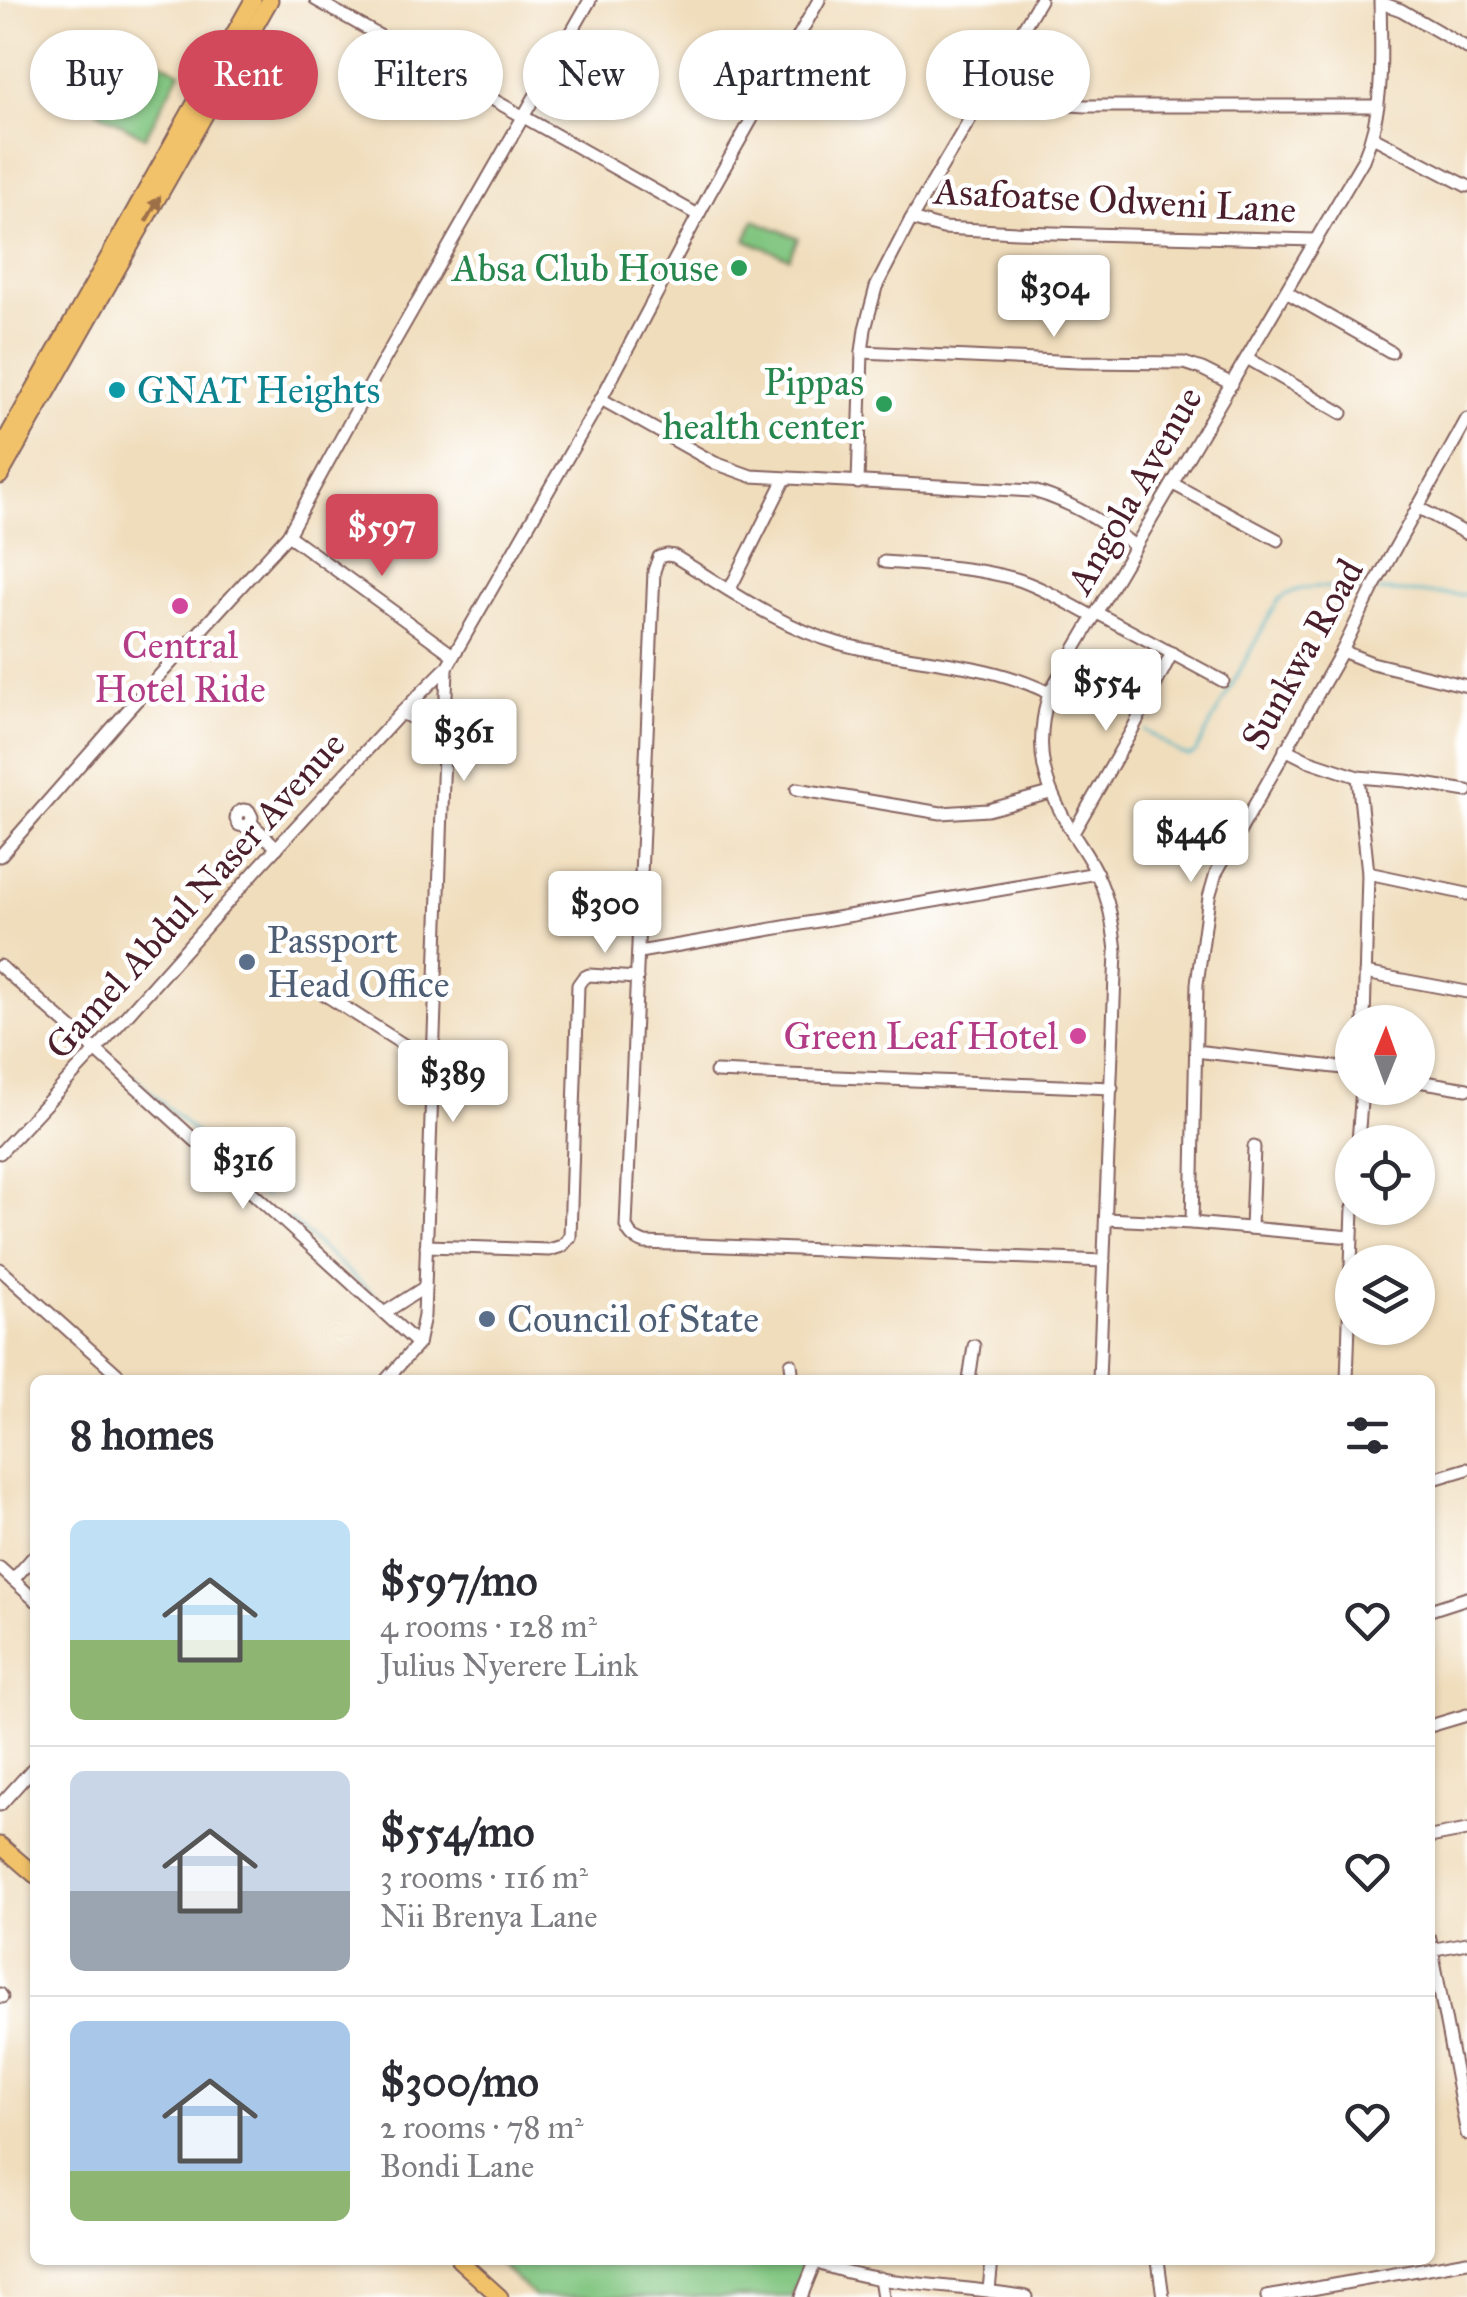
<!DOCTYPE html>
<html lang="en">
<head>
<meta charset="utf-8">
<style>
	:root { --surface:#fff; --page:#f7f7f7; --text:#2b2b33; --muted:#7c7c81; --line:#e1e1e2; --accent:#d1495b }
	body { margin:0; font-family:"IM FELL Great Primer",serif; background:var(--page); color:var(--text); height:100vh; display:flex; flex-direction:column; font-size:38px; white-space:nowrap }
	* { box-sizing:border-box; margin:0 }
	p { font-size:32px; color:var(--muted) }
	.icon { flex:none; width:55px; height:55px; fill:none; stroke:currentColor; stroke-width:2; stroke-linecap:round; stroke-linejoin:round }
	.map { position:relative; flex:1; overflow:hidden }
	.panel { position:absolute; left:30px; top:1375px; width:1405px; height:890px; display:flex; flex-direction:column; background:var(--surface); border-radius:15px; box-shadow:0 2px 8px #0004 }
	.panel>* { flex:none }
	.top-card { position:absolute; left:30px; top:30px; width:1408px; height:90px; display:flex; gap:20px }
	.needle { width:65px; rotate:1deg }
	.controls { position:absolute; left:1335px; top:1005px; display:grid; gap:20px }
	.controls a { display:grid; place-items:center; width:100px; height:100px; border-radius:50%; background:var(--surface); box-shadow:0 2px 8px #0004; font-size:50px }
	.price { position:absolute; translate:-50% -85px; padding:0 22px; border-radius:10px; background:#fff; color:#222; font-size:32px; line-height:65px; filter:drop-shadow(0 2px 5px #0008) }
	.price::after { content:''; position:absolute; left:50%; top:60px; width:30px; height:22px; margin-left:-15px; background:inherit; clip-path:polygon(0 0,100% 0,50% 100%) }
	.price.selected { background:var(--accent); color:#fff }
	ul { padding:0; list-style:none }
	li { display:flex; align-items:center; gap:30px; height:250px; padding:0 40px }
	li+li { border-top:2px solid var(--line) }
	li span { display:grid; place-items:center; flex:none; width:280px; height:200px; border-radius:15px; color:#555 }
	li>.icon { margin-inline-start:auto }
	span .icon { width:120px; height:120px; fill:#fffc; stroke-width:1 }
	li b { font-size:42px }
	h2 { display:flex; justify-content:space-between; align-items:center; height:120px; padding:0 40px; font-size:42px }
	.pill { padding:0 35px; border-radius:45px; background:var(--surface); box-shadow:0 2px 8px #0004; font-size:35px; line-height:90px }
	.pill.selected { background:var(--accent); color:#fff }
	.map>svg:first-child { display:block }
	.green { fill:#80c57f; stroke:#657255; stroke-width:2.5 }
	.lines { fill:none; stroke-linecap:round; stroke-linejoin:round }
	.stream { stroke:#45b1c2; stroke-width:2.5 }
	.minor-casing { stroke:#84625e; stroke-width:15 }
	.major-casing { stroke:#84625e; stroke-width:19 }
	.minor { stroke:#fff; stroke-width:11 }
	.major { stroke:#f2c26a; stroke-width:15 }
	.oneway { fill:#9e704a }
	.leisure-dot { fill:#2e9e5b; stroke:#fff; stroke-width:4 }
	.culture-dot { fill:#0f9aa8; stroke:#fff; stroke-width:4 }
	.hotel-dot { fill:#d1479c; stroke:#fff; stroke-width:4 }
	.service-dot { fill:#5c6f8a; stroke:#fff; stroke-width:4 }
	.labels { text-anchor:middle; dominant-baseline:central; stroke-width:9; stroke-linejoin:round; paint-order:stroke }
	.street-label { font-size:38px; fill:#4a1f2b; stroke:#fff }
	.leisure-label { font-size:38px; fill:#27864d; stroke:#fff; text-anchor:end }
	.culture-label { font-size:38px; fill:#0d838f; stroke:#fff; text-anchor:start }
	.hotel-label { font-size:38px; fill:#b23c85; stroke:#fff }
	.service-label { font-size:38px; fill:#4e5e75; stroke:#fff; text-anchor:start }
</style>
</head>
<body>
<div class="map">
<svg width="1467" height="2297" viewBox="0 0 1467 2297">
	<rect width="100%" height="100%" fill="#fff"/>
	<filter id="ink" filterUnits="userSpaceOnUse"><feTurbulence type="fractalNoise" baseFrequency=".01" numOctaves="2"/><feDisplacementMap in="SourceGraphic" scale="20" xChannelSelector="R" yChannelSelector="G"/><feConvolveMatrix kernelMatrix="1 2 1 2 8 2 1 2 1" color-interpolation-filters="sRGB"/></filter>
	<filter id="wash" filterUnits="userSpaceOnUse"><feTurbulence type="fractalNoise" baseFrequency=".0048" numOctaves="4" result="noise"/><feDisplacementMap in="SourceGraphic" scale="40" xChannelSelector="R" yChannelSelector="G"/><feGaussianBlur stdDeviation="2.25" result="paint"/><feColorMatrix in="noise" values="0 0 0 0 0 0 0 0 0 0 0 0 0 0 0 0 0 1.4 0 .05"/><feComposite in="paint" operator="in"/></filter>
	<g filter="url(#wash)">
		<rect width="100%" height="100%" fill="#f0ddbc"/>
		<g class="green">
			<polygon points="132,46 180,72 145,137 97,111 112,84 125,91 132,78 119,71"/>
			<polygon points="754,220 798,238 789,258 746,240"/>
			<polygon points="495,2260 808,2260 792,2297 535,2297"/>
		</g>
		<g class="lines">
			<g class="stream">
				<polyline points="1378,591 1467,595"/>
				<path d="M1145,730L1180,753L1189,756L1195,753L1278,600C1308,579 1331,589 1365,591"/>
				<polyline points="133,1076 265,1197"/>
				<polyline points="289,1219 385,1305"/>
			</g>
		</g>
	</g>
	<g filter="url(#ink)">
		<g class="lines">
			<g class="minor-casing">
				<g id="minor">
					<polyline points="316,0 698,215"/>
					<polyline points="1381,3 1401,10 1467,48"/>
					<polyline points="988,87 1011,99 1024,102 1086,106 1378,106"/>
					<polyline points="1373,137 1467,186"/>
					<polyline points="911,219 943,228 1016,232 1315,240"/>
					<polyline points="1286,292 1391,352"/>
					<polyline points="862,352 1078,362 1184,363 1202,369 1232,384"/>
					<polyline points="1247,358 1342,413"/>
					<path d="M601,399L715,463L751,476L1033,491C1069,501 1105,523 1135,546"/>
					<polyline points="858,483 862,352 865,329 876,287 911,219 1040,0"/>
					<polyline points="1173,484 1278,540"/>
					<polyline points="1417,507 1467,534"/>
					<polyline points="288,535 453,655"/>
					<path d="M884,562C927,565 974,567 1016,579C1044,588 1069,604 1094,617"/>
					<polyline points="730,589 785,479"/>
					<polyline points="1097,613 1223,681"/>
					<polyline points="1342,651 1372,663 1467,686"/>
					<path d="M1049,693C981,659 909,663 838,643C778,626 727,588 674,556L667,555L659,557L654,571L626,1226C630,1236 634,1239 645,1243L1104,1261"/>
					<polyline points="401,713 445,733"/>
					<polyline points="1285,749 1307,760 1358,777 1406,781 1467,791"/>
					<polyline points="1358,777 1368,873 1364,1022"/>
					<polyline points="797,789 941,813 988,810 1050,793"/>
					<polyline points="251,823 245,826 239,825 236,819 237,813 243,810 249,811 252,817 251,823 277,848"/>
					<polyline points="1073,833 1131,732 1172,653"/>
					<polyline points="0,856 127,711 288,535 384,360 590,0"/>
					<polyline points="1368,873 1467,894"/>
					<polyline points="639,952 1097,873"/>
					<polyline points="0,966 96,1050 418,1344"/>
					<polyline points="1365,973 1467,992"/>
					<polyline points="319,991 434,1064"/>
					<polyline points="1195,1051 1352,1069"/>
					<polyline points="716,1072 1112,1088"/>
					<polyline points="1418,1081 1467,1089"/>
					<polyline points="1358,1142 1362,1088"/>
					<polyline points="0,1153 96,1050 258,868 401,713 447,667 601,399 710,193 819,0"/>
					<polyline points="1106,1219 1192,1223 1351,1237"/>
					<polyline points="1192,1223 1197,984 1209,897 1216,873 1342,651 1374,586 1467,419"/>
					<polyline points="1251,1228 1254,1147"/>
					<polyline points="426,1246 549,1250 562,1246 570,1237 578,985 583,978 589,975 637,978"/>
					<polyline points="0,1269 124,1380"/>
					<polyline points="384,1313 425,1287"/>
					<polyline points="791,1364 793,1380"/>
					<polyline points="386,1380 418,1344 424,1316 447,668"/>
					<polyline points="969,1380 974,1346"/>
					<path d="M1099,1380L1116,951C1113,924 1109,899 1097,875C1091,860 1081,847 1073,834C1043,784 1033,750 1049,693L1363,160C1385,110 1381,54 1380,0"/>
					<polyline points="1347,1380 1353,1208"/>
					<polyline points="1430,1480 1467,1469"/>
					<polyline points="0,1568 35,1600"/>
					<polyline points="13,1580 35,1555"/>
					<polyline points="1430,1610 1467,1598"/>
					<polyline points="1430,1726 1467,1715"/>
					<polyline points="0,1805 35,1766"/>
					<polyline points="1430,1837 1467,1830"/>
					<polyline points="1430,1939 1467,2134"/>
					<polyline points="1430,1950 1467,1943"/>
					<polyline points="0,1994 2,1997"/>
					<polyline points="1158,2260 1163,2297"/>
					<path d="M815,2262C879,2287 959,2284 1027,2297"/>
					<polyline points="880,2278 883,2297"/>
					<polyline points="989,2290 992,2260"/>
					<polyline points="801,2297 816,2260"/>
					<polyline points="1267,2297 1467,2261"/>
				</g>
			</g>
			<g class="major-casing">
				<g id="major">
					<polyline points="0,450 253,0"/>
					<polyline points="0,476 270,0"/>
					<polyline points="0,1845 35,1875"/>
					<polyline points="459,2260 500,2297"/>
				</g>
			</g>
			<use href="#minor" class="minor"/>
			<use href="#major" class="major"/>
		</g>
		<defs><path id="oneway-solid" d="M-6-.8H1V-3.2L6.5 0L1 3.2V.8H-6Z" transform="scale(2.5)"/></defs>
		<use class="oneway" href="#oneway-solid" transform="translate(153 209) rotate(-60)"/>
	</g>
	<g class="leisure-dot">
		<circle cx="739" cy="268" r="10"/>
		<circle cx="884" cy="404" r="10"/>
	</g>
	<circle class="culture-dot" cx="117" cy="390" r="10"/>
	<g class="hotel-dot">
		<circle cx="180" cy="606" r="10"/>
		<circle cx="1078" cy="1036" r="10"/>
	</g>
	<g class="service-dot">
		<circle cx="247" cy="962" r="10"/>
		<circle cx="487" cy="1319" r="10"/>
	</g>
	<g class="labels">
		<g class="street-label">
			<text transform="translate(1115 200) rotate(3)">Asafoatse Odweni Lane</text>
			<text transform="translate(1134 490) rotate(-60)">Angola Avenue</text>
			<text transform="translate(1302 654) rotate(-61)">Sunkwa Road</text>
			<text transform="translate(195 895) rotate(-48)">Gamel Abdul Naser Avenue</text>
		</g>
		<g class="leisure-label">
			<text x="719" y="268">Absa Club House</text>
			<text x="864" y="382">Pippas<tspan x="864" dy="44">health center</tspan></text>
		</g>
		<g class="culture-label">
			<text x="137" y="390">GNAT Heights</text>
		</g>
		<g class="hotel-label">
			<text x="180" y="645">Central<tspan x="180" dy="44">Hotel Ride</tspan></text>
			<text x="1058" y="1036" text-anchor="end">Green Leaf Hotel</text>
		</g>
		<g class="service-label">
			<text x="267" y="940">Passport<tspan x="267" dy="44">Head Office</tspan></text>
			<text x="507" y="1319">Council of State</text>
		</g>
	</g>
</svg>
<div class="controls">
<a><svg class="needle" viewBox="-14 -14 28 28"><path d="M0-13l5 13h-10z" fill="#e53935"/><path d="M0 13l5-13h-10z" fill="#7c7c81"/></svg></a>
<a><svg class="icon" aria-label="locate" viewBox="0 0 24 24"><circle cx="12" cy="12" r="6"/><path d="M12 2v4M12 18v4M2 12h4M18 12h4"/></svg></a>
<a><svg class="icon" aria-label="layers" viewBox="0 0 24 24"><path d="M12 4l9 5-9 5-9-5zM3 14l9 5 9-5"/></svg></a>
</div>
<b class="price" style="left:1054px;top:340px">$304</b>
<b class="price selected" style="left:382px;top:579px">$597</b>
<b class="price" style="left:1106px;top:734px">$554</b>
<b class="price" style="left:464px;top:784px">$361</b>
<b class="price" style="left:1191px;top:885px">$446</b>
<b class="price" style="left:605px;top:956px">$300</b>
<b class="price" style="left:453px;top:1125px">$389</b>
<b class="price" style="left:243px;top:1212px">$316</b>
<div class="top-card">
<a class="pill">Buy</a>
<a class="pill selected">Rent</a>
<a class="pill">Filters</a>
<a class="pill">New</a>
<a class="pill">Apartment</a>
<a class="pill">House</a>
</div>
<section class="panel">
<h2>8 homes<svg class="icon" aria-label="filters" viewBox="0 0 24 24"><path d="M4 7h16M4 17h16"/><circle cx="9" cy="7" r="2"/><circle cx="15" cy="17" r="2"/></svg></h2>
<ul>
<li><span style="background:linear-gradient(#bfe0f5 60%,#8fb573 0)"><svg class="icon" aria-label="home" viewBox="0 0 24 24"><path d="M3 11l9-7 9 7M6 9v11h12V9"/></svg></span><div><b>$597/mo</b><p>4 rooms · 128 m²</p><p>Julius Nyerere Link</p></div><svg class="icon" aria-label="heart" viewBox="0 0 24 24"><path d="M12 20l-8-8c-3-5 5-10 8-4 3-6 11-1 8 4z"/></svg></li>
<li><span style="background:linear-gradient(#c9d6e8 60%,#9aa5b1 0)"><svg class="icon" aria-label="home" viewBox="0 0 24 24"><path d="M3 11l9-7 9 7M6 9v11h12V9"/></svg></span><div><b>$554/mo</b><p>3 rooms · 116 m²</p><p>Nii Brenya Lane</p></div><svg class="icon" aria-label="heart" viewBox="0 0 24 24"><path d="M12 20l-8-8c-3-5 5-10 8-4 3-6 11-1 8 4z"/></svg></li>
<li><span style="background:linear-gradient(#a9c7e8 75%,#8fb573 0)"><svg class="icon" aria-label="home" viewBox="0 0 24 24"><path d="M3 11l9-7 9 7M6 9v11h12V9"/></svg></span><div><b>$300/mo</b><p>2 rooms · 78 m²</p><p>Bondi Lane</p></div><svg class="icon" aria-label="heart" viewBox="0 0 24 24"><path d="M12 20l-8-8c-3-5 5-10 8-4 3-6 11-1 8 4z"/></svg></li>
</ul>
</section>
</div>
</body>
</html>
